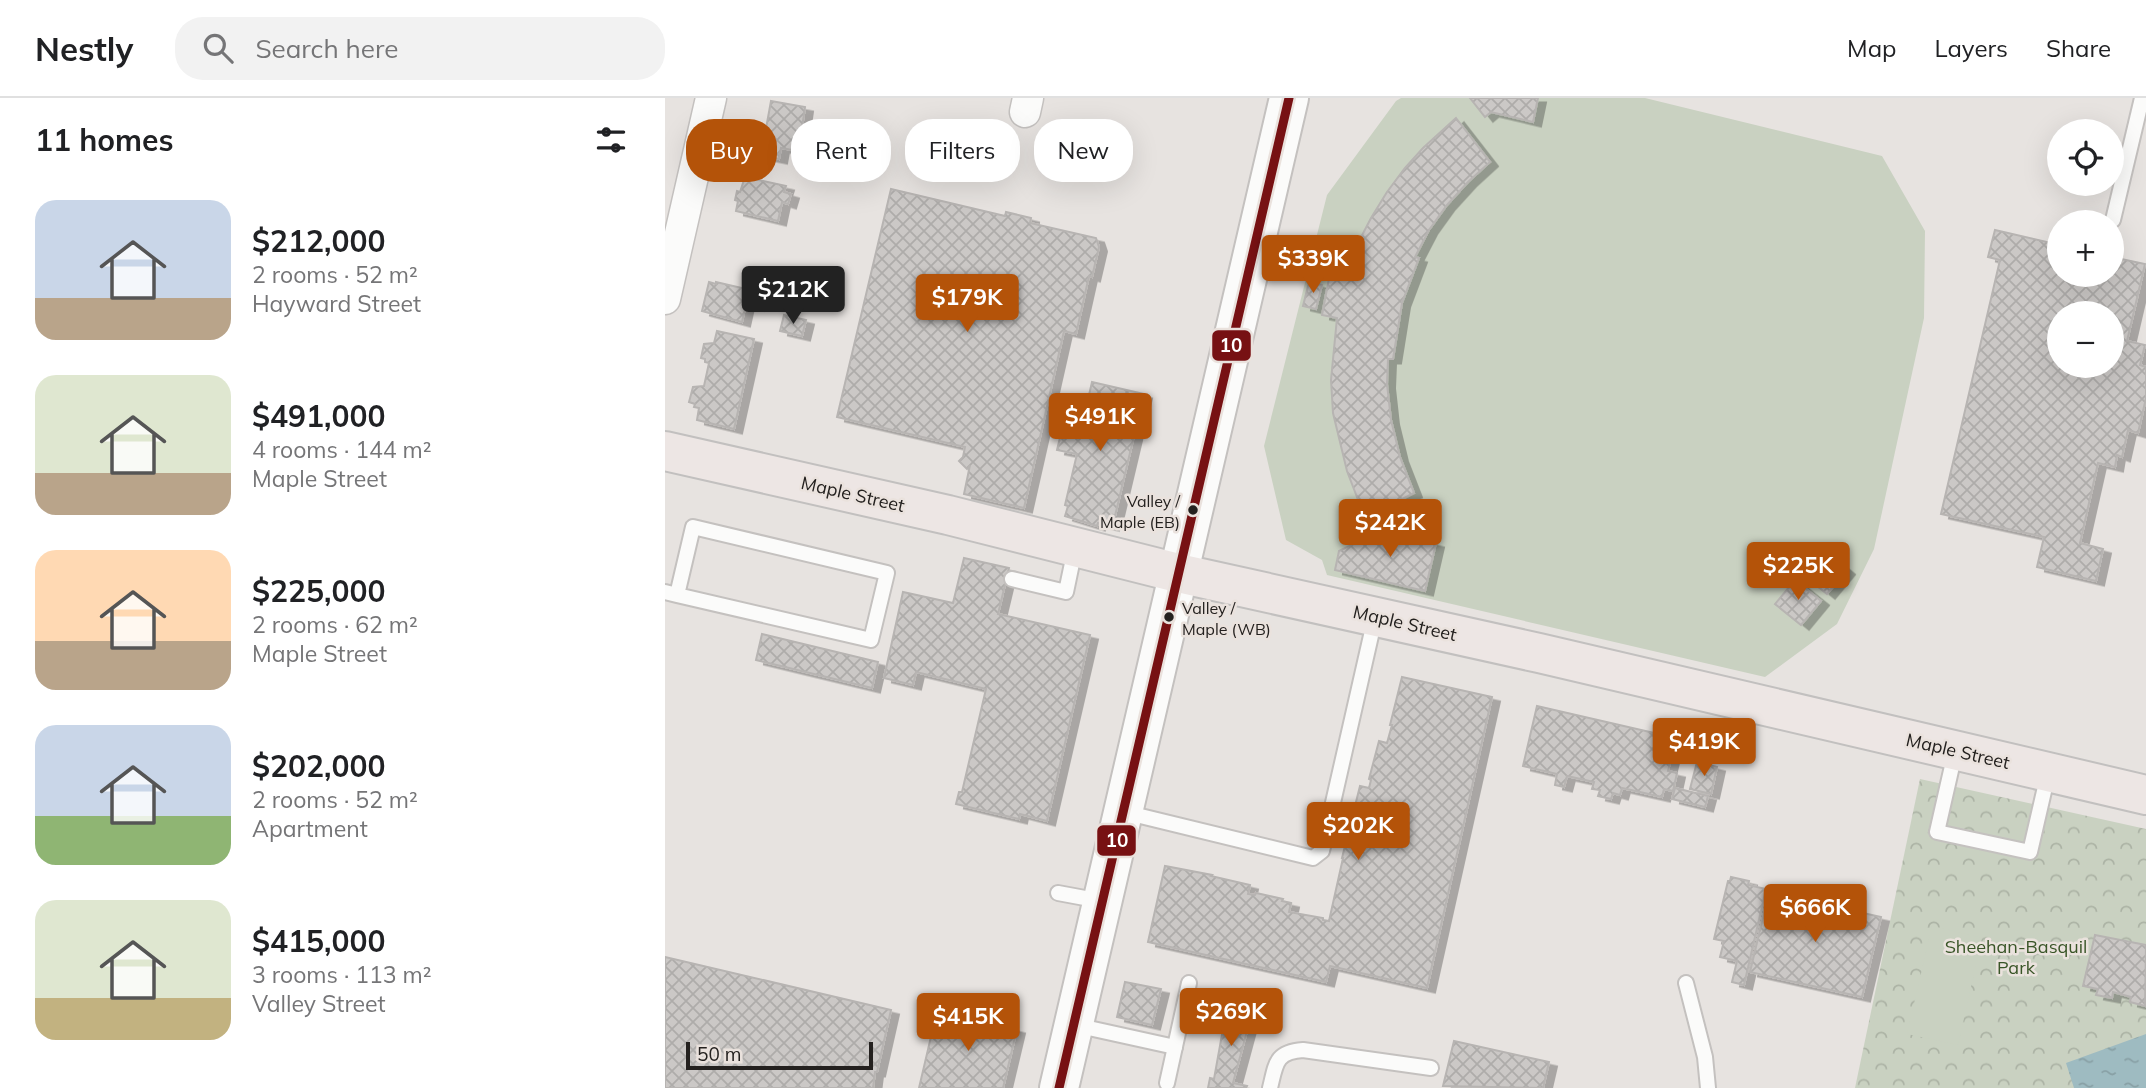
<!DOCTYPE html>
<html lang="en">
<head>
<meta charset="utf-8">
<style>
	:root { --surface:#fff; --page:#f2f2f2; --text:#202124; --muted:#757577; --line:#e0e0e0; --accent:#b45309 }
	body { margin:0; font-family:Mulish,sans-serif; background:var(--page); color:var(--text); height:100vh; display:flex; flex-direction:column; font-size:26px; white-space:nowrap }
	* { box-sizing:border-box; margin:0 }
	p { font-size:23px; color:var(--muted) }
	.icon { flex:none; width:38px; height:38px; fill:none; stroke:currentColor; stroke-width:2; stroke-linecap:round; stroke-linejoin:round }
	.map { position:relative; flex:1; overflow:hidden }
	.sheet { display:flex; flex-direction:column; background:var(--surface); width:665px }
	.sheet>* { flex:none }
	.hud { position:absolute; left:21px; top:21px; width:665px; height:63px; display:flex; gap:14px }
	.tools { position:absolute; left:1382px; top:21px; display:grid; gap:14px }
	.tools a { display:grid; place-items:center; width:77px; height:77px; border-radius:50%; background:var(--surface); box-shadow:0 7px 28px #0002; font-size:35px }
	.scale { position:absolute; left:21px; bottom:18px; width:187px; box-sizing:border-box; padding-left:7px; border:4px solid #24211f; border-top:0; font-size:19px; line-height:24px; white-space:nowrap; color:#24211f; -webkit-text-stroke:5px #eae2dd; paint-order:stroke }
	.price { position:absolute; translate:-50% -60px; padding:0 16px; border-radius:7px; background:var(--accent); color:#fff; font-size:23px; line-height:46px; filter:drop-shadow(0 2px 4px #0008) }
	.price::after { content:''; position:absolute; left:50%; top:42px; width:21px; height:16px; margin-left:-10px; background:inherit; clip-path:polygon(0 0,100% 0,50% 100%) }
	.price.selected { background:#222; color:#fff }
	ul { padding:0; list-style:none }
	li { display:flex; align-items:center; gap:21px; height:175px; padding:0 35px }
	li span { display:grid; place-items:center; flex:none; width:196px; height:140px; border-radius:21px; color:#555 }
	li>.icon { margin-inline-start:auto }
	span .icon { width:84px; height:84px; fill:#fffc; stroke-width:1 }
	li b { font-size:30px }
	h2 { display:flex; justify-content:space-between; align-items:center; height:84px; padding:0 35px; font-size:30px }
	.pill { padding:0 24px; border-radius:28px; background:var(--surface); box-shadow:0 7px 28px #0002; font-size:24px; line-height:63px }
	.pill.selected { background:var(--accent); color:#fff }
	header { display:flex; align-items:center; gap:42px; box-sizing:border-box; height:98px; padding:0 35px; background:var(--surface); border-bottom:2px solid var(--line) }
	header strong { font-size:33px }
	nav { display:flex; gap:38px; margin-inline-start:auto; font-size:24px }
	.search { width:490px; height:63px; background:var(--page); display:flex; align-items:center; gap:18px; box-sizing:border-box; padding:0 24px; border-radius:28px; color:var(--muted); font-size:26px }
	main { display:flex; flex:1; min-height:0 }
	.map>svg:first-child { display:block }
	.park { fill:url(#park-crowns) }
	.pitch { fill:#c9d1c1 }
	.water { fill:url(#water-ripples) }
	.building { fill:url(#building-cross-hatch); stroke:#b7b4b2; stroke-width:2; fill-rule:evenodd; filter:url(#shadow) }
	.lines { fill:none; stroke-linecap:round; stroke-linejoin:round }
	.service-casing { stroke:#c4c1bf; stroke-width:18 }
	.minor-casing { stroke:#c4c1bf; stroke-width:33 }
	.secondary-casing { stroke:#c4c1bf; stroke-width:42 }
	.primary-casing { stroke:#c2c0bf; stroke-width:42 }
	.service { stroke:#fbfbfa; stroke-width:14 }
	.minor { stroke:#fbfbfa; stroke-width:30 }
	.secondary { stroke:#fbfbfa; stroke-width:38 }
	.primary { stroke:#ede6e4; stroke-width:38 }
	.bus-1-casing { stroke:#eae2dd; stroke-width:14 }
	.bus-1 { stroke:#771113; stroke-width:9 }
	.bus-dot { fill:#24211f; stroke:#eae2dd; stroke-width:2.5 }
	.labels { text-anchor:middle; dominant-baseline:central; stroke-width:5; stroke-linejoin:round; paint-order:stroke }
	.bus-label { font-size:16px; fill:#24211f; stroke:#eae2dd; text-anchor:end }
	.street-label { font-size:18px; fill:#24211f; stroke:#eae2dd }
	.park-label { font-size:18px; fill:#395527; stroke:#eae2dd }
	.line-badge { stroke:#eae2dd; stroke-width:2.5 }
	.badge-label { font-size:19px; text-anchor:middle; font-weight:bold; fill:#fff }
</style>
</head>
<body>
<header>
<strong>Nestly</strong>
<div class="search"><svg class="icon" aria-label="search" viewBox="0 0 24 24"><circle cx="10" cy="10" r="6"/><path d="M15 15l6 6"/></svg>Search here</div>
<nav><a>Map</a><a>Layers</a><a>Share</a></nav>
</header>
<main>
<section class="sheet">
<h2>11 homes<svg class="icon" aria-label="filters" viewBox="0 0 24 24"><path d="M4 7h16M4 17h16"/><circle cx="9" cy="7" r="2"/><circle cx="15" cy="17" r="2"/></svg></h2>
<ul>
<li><span style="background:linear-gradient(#c9d6e8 70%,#b9a48a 0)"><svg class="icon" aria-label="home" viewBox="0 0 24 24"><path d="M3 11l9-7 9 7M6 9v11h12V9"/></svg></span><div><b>$212,000</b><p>2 rooms · 52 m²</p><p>Hayward Street</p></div></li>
<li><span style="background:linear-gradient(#dfe7d0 70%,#b9a48a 0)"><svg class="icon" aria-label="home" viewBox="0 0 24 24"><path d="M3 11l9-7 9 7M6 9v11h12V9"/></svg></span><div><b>$491,000</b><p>4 rooms · 144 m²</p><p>Maple Street</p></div></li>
<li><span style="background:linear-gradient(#ffd9b3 65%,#b9a48a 0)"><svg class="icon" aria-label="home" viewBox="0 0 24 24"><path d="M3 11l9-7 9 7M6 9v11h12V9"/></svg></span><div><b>$225,000</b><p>2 rooms · 62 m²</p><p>Maple Street</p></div></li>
<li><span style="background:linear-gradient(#c9d6e8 65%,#8fb573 0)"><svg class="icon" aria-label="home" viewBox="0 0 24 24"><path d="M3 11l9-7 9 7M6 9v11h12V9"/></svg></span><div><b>$202,000</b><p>2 rooms · 52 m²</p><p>Apartment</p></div></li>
<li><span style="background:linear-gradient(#dfe7d0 70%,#c2b280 0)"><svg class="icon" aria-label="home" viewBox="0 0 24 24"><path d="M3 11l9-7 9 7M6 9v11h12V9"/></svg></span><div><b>$415,000</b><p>3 rooms · 113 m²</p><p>Valley Street</p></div></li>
</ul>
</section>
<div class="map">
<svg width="1481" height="990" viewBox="0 0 1481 990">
	<defs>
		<pattern id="park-crowns" width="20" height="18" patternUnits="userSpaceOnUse" patternTransform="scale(1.75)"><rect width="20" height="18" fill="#c9d1c1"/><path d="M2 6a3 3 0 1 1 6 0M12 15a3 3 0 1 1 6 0" fill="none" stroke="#acb3a5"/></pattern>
		<pattern id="water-ripples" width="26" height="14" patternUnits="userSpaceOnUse" patternTransform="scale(1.75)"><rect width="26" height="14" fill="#9ebbc1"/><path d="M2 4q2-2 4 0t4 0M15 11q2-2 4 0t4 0" fill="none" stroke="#88a0a5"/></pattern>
		<pattern id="building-cross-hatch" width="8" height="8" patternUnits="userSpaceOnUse" patternTransform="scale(1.75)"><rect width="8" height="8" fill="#cbc8c6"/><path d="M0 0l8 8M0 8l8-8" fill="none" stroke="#aeacaa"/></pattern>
		<filter id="shadow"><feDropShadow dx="8" dy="4.5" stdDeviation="0" flood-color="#0004"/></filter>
	</defs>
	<rect width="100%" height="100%" fill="#e7e3e0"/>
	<polygon class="park" points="1255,681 1481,731 1481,990 1190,990"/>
	<g class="pitch">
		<polygon points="736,0 980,0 1217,58 1260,133 1259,220 1209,451 1172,526 1100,579 662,477 657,462 621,442 599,348 662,97 731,3"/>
		<polygon points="1267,828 1317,840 1293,947 1242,936"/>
	</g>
	<polygon class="water" points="1481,936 1481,990 1409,990 1401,965"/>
	<g class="building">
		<polygon points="805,0 873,0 868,24 826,14 820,19"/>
		<polygon points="106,3 140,9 136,37 141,37 140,45 134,44 133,53 116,50 114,61 99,58 101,47 98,47"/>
		<polygon points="791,20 825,64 803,84 782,107 764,132 750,159 754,160 737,205 728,261 723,261 722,286 726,322 735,359 749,395 700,420 682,373 668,315 666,282 672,220 657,217 666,170 682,175 691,149 706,120 722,94 740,70 758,50"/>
		<polygon points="80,79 121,88 119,94 126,96 123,106 117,104 113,123 71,113 73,103 70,102 72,93 75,94"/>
		<polygon points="226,91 340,118 341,114 366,120 365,125 431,140 434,149 427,179 424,178 411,236 399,233 359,410 299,396 305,367 302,371 294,363 298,359 300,349 172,319"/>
		<path d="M1330,132L1395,147V177H1447V159L1480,166L1462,243L1480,247L1475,267L1481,269V300L1473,335L1463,332L1457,359L1452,357L1450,369L1433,365L1415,445L1438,451L1431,483L1372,469L1379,439L1276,416L1335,162L1323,159ZM1395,215H1447V268H1395Z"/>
		<polygon points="44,184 51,186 51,184 94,194 91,208 81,206 77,224 37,213"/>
		<polygon points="644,184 657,187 651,211 638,208"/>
		<polygon points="119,217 141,222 137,238 115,233"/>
		<polygon points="52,233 89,241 69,331 32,322 34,310 29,309 30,306 24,304 28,289 39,288 44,265 40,264 40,261 36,260 39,246 49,245"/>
		<polygon points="427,284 479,296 450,418 448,417 446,428 433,425 432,428 400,418 403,408 400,407 412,356 392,352 400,319 412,322 410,331 416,332"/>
		<polygon points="726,428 730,435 771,445 760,493 670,472 674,453"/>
		<polygon points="1156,450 1182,472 1162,496 1136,475"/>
		<polygon points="299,460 344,470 333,516 425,537 382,723 355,716 354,721 291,706 294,694 297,694 321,591 251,574 248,587 219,580 238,494 288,505"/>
		<polygon points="1130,482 1156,503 1136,527 1110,506"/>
		<polygon points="97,536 213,564 207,590 91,562"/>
		<polygon points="737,579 827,599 762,890 665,868 661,884 483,844 500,768 547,777 546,778 585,787 583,796 590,797 591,795 618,801 617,803 626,805 624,814 658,820 658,822 664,823 678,760 677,760 695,688 704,690 706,682 704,681 714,643 722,645 727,627 725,627"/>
		<polygon points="872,608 1011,640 1003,673 1012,675 1008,693 999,691 997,699 957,690 955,697 948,695 946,701 933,698 935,692 927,691 929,684 902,678 899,689 890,687 892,676 858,668"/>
		<polygon points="1032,664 1052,669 1046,696 1025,691"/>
		<polygon points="1010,690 1043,698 1040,709 1007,701"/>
		<polygon points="1066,779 1084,783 1083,787 1101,791 1079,887 1067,884 1072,863 1055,859 1059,843 1049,841 1063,783 1065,783"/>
		<polygon points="1104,794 1216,819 1197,899 1085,874"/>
		<polygon points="1430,837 1481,847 1480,908 1465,904 1466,899 1448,894 1447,900 1431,897 1433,891 1418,888"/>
		<polygon points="0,859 226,912 212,974 210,974 208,990 0,990"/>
		<polygon points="460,884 496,891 487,927 452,919"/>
		<polygon points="566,906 588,911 568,985 582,988 581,990 543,990 545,980 549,981 558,931 560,932"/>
		<polygon points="308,912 332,918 330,929 336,930 336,927 352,931 338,990 254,990 272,913 306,921"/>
		<polygon points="789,943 884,964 878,990 778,988"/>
	</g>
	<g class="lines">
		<g class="service-casing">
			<g id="service">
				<polyline points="1448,122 1477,0"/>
				<polyline points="347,481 401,494 410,451"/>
				<polyline points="0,494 12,497 206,542 222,475 28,429 12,497"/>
				<polyline points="1290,655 1272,734 1365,754 1383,676"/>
				<polyline points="459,714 648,760 657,753 710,520"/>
				<polyline points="393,795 436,803"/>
				<polyline points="1021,885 1040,959 1043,990"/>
				<polyline points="410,927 510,949"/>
				<polyline points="502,985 524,885"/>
				<path d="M605,990C611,966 610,954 638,952L766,970"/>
			</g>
		</g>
		<g class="minor-casing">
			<g id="minor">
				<polyline points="360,14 363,0"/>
				<polyline points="0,201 46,0"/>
			</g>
		</g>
		<g class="secondary-casing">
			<polyline id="secondary" points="394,990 624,0"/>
		</g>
		<g class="primary-casing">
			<polyline id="primary" points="0,353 283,417 513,475 874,555 1481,697"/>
		</g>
		<use href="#service" class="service"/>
		<use href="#minor" class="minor"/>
		<use href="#secondary" class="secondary"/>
		<use href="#primary" class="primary"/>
		<g class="bus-1-casing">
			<polyline id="bus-1" points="394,990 624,0"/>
		</g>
		<use href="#bus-1" class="bus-1"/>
	</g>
	<g class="bus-dot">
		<circle cx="528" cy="412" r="6"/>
		<circle cx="504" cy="519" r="6"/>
	</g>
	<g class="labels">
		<g class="bus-label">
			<text x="515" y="403">Valley /<tspan x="515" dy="21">Maple (EB)</tspan></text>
			<text x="517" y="510" text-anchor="start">Valley /<tspan x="517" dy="21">Maple (WB)</tspan></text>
		</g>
		<g class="street-label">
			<text transform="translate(188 396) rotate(13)">Maple Street</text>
			<text transform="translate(740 525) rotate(13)">Maple Street</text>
			<text transform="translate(1293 653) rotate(13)">Maple Street</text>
		</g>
		<g class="park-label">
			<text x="1351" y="848">Sheehan-Basquil<tspan x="1351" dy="21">Park</tspan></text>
		</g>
	</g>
	<g class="line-badge">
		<rect x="546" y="231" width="41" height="33" rx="7" fill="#771113"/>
		<rect x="431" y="726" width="41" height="33" rx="7" fill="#771113"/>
	</g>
	<g class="badge-label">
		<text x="566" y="254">10</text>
		<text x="452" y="749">10</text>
	</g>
</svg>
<div class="tools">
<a><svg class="icon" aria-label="locate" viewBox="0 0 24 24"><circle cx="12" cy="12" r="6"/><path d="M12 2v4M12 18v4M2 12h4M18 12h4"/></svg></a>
<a>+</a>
<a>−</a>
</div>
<div class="scale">50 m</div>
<b class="price" style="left:648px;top:197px">$339K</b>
<b class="price selected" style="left:128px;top:228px">$212K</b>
<b class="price" style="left:302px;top:236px">$179K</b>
<b class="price" style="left:435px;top:355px">$491K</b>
<b class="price" style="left:725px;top:461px">$242K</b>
<b class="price" style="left:1133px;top:504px">$225K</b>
<b class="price" style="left:1039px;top:680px">$419K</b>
<b class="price" style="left:693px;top:764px">$202K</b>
<b class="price" style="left:1150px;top:846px">$666K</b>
<b class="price" style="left:566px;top:950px">$269K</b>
<b class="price" style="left:303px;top:955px">$415K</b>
<div class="hud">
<a class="pill selected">Buy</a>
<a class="pill">Rent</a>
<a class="pill">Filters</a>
<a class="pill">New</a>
</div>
</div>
</main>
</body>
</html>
